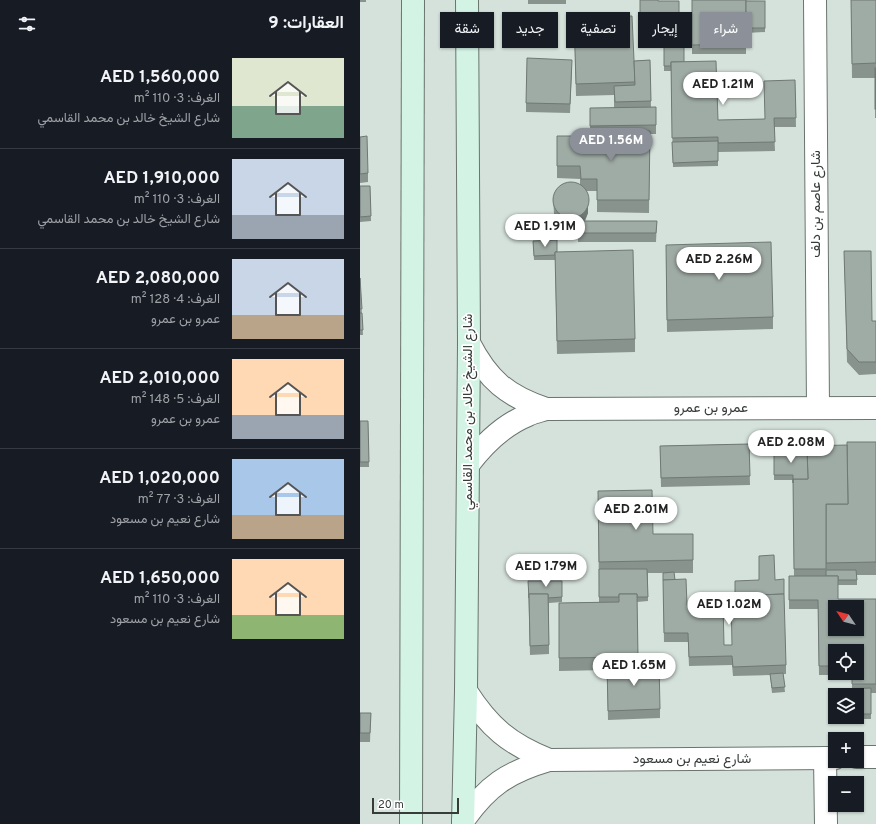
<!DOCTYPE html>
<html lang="ar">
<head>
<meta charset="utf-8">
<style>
	:root { --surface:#171b24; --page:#20242c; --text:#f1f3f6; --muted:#9ea1a6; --line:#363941; --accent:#8c9099 }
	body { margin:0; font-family:Overpass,Vazirmatn,sans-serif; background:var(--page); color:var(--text); direction:rtl; height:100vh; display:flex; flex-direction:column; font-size:15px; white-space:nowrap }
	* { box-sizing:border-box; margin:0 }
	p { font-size:13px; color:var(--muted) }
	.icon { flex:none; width:22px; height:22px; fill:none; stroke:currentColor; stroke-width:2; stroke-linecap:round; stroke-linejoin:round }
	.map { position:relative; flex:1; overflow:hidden; direction:ltr }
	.drawer { display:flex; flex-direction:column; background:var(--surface); width:360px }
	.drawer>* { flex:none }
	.guide { position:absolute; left:12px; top:12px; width:380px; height:36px; direction:rtl; display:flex; gap:8px }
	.needle { width:26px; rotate:305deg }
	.controls { position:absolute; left:468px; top:600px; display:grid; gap:8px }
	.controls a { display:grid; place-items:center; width:36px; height:36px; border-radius:0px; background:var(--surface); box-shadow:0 1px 3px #0004; font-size:20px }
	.scale { position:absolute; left:12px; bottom:10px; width:87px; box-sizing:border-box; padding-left:4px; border:2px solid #373c39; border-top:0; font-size:11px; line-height:14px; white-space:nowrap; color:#373c39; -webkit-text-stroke:3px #fff; paint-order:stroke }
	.price { position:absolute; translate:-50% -34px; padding:0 9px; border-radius:14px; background:#fff; color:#222; font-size:13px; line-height:26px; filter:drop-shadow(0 1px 2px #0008) }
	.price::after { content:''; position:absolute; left:50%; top:24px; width:12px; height:9px; margin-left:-6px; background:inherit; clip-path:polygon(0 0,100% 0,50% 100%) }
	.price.selected { background:var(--accent); color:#fff }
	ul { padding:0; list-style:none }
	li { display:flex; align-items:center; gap:12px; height:100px; padding:0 16px }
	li+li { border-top:1px solid var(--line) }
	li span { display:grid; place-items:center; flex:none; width:112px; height:80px; border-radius:0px; color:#555 }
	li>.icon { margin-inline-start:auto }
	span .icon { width:48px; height:48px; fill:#fffc; stroke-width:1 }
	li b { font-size:17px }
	h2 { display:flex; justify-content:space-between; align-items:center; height:48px; padding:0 16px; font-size:17px }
	.tag { padding:0 14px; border-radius:0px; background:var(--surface); box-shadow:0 1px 3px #0004; font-size:14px; line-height:36px }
	.tag.selected { background:var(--accent); color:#fff }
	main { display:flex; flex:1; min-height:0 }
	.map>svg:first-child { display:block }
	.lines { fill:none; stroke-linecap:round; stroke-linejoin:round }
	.street-casing { stroke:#69756e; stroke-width:24 }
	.secondary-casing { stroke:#69756e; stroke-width:24 }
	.street { stroke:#fff; stroke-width:22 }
	.secondary { stroke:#d3f3e5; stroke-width:22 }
	.wall { fill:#89938e; fill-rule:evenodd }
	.shaded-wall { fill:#6f7874 }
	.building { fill:#9faba5; stroke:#6f7874; fill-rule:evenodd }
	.labels { text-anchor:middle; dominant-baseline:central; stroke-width:3.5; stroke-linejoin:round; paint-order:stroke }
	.street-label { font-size:14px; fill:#373c39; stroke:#fff }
</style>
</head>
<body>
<main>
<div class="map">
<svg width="516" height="824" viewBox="0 0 516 824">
	<rect width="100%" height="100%" fill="#d5e2db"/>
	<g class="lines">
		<g class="street-casing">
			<g id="street">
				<polyline points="455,0 458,408"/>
				<path d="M109,343C128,380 147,396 186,409"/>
				<path d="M108,465C124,444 143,425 168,415C174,412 180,411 186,409L516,408"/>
				<path d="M106,691C129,727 149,744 189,760"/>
				<polyline points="497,757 516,757"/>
				<polyline points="465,758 466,824"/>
				<path d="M103,821C127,786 148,772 189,760L475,758"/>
			</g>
		</g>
		<g class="secondary-casing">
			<g id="secondary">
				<polyline points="51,824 53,0"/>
				<polyline points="103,824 106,691 109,343 107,0"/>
			</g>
		</g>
		<use href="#street" class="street"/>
		<use href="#secondary" class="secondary"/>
	</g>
	<g class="wall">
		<rect x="0" y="0" width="6" height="2"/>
		<rect x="168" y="0" width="38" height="4"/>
		<polygon points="280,0 298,1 319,1 319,36 298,36 298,23 280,23"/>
		<polygon points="332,0 405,1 405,32 386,33 386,54 332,54"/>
		<polygon points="491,0 516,0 516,118 515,118 515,78 492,78"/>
		<polygon points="214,18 274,61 290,60 291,107 296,107 296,134 290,134 289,213 237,212 237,191 226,191 228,213 225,221 297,221 296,242 218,242 218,226 211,227 204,226 198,221 194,214 193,197 220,186 220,179 197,178 197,136 225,136 230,130 230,108 254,108 254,95 216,96"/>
		<polygon points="304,38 324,62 358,120 405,119 435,80 436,127 414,127 415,151 358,152 358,166 313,167 311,71 304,71"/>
		<polygon points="212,69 210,113 166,112 166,103"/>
		<polygon points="0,137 8,173 8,182 0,183"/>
		<polygon points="0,186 10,186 11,221 0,222"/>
		<polygon points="173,241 197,252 275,339 275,352 197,354 195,260 174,260"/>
		<polygon points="484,251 512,321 516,321 516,374 499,375 487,362"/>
		<polygon points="306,257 413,317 413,329 307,332"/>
		<polygon points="0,278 3,335 0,335"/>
		<polygon points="0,421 8,421 9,467 0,467"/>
		<path d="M516,442V575H497V585H478V599H516V693H511V719H479V717H497V695L492,688V675H459L458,609H429V576H434L433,480H414V450H447ZM475,651H497V673H475Z"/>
		<polygon points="389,444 390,485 301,487 300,446"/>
		<polygon points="238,491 293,534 333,560 333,573 314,573 315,580 327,605 364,645 372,645 375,596 415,580 426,665 426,674 423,674 425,692 412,693 410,675 373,676 372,665 329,666 328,642 304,642 303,573 288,573 288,601 277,602 278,664 300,709 300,718 248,720 247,670 199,671 199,603 259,602 239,602"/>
		<polygon points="168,581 202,581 202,602 189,603 189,654 170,655"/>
		<polygon points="0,713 11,713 10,742 0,742"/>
	</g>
	<polygon class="shaded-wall" points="228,204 228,213 225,220 219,225 211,227 211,218"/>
	<g class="building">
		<polygon points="280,0 298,0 298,1 319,1 319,31 298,32 298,18 280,19"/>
		<polygon points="332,0 386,0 386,44 332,45"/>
		<polygon points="491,0 516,0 516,63 492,64"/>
		<rect x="386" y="1" width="19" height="27"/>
		<polygon points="272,16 275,82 216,84 214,18"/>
		<polygon points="304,38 324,38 324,62 311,62 311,66 304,66"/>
		<polygon points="167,58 212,60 210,104 166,103"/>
		<polygon points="290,60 291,101 255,102 254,86 275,85 274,61"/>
		<polygon points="356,61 358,120 405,119 404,81 435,80 436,118 414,118 415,142 358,143 358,137 312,138 311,62"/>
		<rect x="515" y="68" width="1" height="41"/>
		<polygon points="296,107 296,125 230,126 230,108"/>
		<polygon points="226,130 290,131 289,200 237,200 237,179 221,179 220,166 197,166 197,136 225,136"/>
		<polygon points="7,136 8,173 0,174 0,137"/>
		<polygon points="358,141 358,161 313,163 312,142"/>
		<circle cx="211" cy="200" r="18"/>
		<polygon points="0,186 10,186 11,216 0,217"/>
		<polygon points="218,221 297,221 296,233 218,233"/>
		<polygon points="197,240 197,252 195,252 195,255 174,256 173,241"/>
		<polygon points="411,242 413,317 307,320 306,245"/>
		<polygon points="273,250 275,339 197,341 195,252"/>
		<polygon points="484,251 511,251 512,321 516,321 516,362 499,362 487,349"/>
		<polygon points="0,278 2,309 0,309"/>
		<polygon points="0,313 2,313 3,330 0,330"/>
		<polygon points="0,421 8,421 9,462 0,462"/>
		<polygon points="487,442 516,442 516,562 466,563 466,504 488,504"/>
		<polygon points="389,444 390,476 301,478 300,446"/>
		<polygon points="487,445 488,504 466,504 466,569 434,569 433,479 448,479 447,446"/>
		<polygon points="414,450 447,450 448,479 433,479 433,483 433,475 414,475"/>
		<polygon points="292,490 293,534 333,534 333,560 239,562 238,491"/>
		<polygon points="414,555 415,580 424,579 424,594 375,596 375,581 399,580 399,556"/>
		<polygon points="239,569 287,569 288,597 277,597 277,594 259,594 259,597 239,597"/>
		<polygon points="466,570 496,570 497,580 478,580 478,576 466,576"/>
		<polygon points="314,572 315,580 303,580 303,573"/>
		<path d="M429,576H478V599H516V684H492V673H497V651H475V666H459L458,600H429ZM475,607H497V629H475Z"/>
		<polygon points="326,579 327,605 363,604 364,645 372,645 371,596 424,594 426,665 373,667 372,656 329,657 328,633 304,633 303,580"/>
		<polygon points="168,581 202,581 202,597 188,598 188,594 169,594 169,598"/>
		<polygon points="169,594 188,594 189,645 170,646"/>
		<polygon points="259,594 277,594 278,657 199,658 199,603 259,602"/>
		<polygon points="299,663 300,709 248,711 247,665"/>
		<polygon points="423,673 425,687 412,688 410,674"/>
		<polygon points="511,688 511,714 497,714 497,695 479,695 479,689"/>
		<polygon points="0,713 11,713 10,733 0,733"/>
	</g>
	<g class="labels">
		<g class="street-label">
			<text transform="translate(456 204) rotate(-90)">شارع عاصم بن دلف</text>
			<text x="351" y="408">عمرو بن عمرو</text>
			<text transform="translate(108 412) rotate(-90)">شارع الشيخ خالد بن محمد القاسمي</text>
			<text x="332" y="759">شارع نعيم بن مسعود</text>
		</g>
	</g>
</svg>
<div class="controls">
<a><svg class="needle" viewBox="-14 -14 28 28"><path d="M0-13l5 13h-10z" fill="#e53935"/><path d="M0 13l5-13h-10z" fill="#9ea1a6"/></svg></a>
<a><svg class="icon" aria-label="locate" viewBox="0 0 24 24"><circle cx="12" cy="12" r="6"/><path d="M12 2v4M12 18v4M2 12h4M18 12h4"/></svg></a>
<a><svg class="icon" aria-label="layers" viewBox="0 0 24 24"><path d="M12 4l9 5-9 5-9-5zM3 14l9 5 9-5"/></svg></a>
<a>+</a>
<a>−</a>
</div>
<div class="scale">20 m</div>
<b class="price" style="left:363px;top:106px">AED 1.21M</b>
<b class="price selected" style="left:251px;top:162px">AED 1.56M</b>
<b class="price" style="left:185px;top:248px">AED 1.91M</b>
<b class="price" style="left:359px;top:281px">AED 2.26M</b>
<b class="price" style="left:431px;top:464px">AED 2.08M</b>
<b class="price" style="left:276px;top:531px">AED 2.01M</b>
<b class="price" style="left:186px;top:588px">AED 1.79M</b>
<b class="price" style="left:369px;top:626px">AED 1.02M</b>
<b class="price" style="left:274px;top:687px">AED 1.65M</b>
<div class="guide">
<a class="tag selected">شراء</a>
<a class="tag">إيجار</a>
<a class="tag">تصفية</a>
<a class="tag">جديد</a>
<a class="tag">شقة</a>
</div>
</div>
<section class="drawer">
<h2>العقارات: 9<svg class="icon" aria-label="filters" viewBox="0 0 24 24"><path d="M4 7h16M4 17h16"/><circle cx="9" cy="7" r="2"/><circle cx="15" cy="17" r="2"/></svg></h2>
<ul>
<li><span style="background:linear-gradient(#dfe7d0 60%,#7fa58c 0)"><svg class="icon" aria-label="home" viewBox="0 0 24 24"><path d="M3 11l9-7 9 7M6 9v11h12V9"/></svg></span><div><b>AED 1,560,000</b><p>الغرف: 3 · 110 m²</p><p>شارع الشيخ خالد بن محمد القاسمي</p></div></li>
<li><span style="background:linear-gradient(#c9d6e8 70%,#9aa5b1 0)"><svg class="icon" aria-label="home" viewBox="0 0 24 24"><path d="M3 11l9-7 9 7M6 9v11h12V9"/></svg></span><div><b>AED 1,910,000</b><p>الغرف: 3 · 110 m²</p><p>شارع الشيخ خالد بن محمد القاسمي</p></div></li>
<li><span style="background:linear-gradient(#c9d6e8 70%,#b9a48a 0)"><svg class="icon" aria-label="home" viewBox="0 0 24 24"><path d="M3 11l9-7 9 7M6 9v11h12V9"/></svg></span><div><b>AED 2,080,000</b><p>الغرف: 4 · 128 m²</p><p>عمرو بن عمرو</p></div></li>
<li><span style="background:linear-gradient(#ffd9b3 70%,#9aa5b1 0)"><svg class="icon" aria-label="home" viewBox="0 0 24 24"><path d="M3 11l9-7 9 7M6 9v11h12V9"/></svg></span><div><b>AED 2,010,000</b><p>الغرف: 5 · 148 m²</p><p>عمرو بن عمرو</p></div></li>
<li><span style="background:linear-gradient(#a9c7e8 70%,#b9a48a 0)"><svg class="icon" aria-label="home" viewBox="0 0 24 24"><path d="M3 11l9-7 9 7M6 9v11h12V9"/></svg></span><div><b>AED 1,020,000</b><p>الغرف: 3 · 77 m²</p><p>شارع نعيم بن مسعود</p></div></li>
<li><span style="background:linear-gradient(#ffd9b3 70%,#8fb573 0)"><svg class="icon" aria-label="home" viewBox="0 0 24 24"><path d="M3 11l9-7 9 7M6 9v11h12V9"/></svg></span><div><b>AED 1,650,000</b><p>الغرف: 3 · 110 m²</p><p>شارع نعيم بن مسعود</p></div></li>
</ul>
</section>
</main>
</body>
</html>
